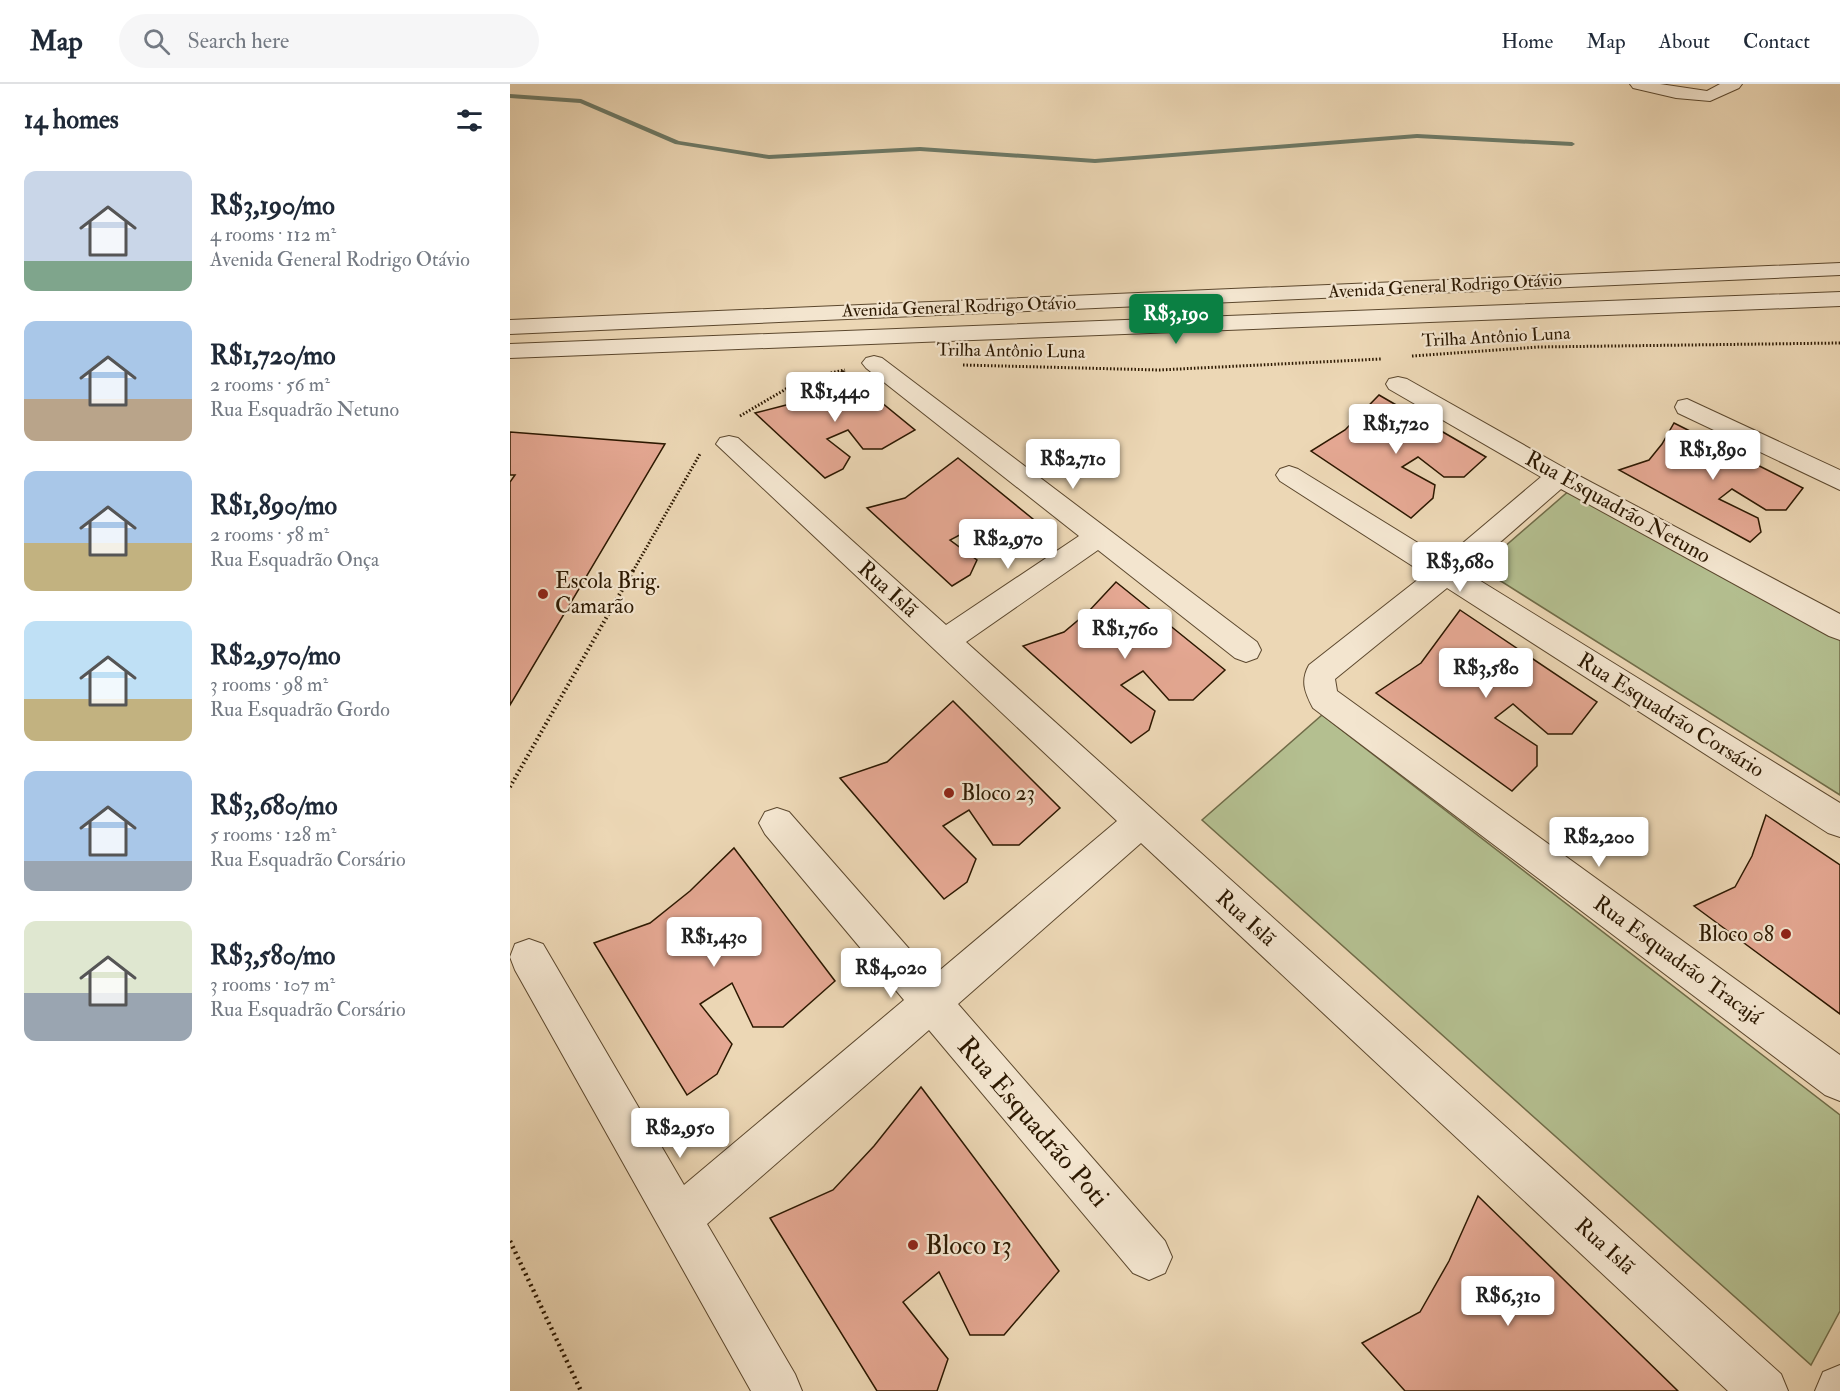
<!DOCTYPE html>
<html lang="en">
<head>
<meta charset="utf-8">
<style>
	:root { --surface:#fff; --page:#f6f6f7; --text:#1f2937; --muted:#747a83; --line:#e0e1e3; --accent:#0b8043 }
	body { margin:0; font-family:"IM FELL Double Pica",serif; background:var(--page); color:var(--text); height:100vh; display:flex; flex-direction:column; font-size:22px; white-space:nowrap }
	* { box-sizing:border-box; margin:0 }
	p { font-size:20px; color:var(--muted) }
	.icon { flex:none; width:33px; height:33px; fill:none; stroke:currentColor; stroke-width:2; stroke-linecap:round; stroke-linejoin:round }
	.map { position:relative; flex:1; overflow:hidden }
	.side { display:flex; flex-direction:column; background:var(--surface); width:510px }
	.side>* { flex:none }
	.price { position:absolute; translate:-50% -51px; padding:0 14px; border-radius:6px; background:#fff; color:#222; font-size:20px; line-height:39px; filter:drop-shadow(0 2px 3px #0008) }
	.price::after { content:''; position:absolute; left:50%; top:36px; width:18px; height:14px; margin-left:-9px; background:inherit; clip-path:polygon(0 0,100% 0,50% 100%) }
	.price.selected { background:var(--accent); color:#fff }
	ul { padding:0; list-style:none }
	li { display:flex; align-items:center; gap:18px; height:150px; padding:0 24px }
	li span { display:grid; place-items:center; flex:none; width:168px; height:120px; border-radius:12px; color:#555 }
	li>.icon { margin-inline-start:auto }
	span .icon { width:72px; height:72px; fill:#fffc; stroke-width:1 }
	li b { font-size:26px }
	h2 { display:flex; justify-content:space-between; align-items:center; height:72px; padding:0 24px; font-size:26px }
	header { display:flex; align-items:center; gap:36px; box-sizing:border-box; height:84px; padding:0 30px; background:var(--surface); border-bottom:2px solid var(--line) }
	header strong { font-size:28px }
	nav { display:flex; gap:33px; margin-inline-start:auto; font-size:21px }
	.search { width:420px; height:54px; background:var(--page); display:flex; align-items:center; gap:15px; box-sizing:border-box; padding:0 21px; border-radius:33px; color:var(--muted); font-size:22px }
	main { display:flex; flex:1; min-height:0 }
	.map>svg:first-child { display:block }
	.green { fill:#b4bf90; stroke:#706c48; stroke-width:1.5 }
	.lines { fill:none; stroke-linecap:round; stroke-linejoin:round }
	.stream { fill:#6d7966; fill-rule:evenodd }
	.building { fill:#e5a893; stroke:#2c1801; stroke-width:1.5 }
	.minor-casing { stroke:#5c482e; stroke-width:2 }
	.path-far2 { stroke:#2c1801; stroke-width:3; stroke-dasharray:1.5 2; stroke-linecap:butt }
	.path-far1 { stroke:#2c1801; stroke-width:4; stroke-dasharray:1.5 3; stroke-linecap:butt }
	.path { stroke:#2c1801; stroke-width:4.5; stroke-dasharray:2 4; stroke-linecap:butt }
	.minor { fill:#f3e5cf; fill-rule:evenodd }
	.poi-dot { fill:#8f2418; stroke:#f3e5cf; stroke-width:2 }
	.labels { text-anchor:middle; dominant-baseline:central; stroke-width:4.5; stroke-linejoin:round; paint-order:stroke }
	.far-street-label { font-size:18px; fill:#2c1801; stroke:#f3e5cf }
	.street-label { font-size:22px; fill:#2c1801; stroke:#f3e5cf }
	.poi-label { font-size:22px; fill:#2c1801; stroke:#f3e5cf; text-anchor:start }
	.near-street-label { font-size:27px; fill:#2c1801; stroke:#f3e5cf }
	.near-poi-label { font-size:27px; fill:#2c1801; stroke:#f3e5cf; text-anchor:start }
</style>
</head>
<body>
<header>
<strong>Map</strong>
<div class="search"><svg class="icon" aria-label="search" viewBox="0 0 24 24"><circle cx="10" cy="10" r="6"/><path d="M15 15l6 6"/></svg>Search here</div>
<nav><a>Home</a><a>Map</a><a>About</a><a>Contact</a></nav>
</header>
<main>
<section class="side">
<h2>14 homes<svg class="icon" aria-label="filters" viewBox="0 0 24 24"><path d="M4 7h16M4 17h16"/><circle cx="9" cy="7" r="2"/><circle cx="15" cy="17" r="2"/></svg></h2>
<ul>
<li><span style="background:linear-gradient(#c9d6e8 75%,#7fa58c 0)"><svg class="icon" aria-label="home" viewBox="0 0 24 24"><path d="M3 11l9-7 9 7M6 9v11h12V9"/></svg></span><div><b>R$3,190/mo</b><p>4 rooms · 112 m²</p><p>Avenida General Rodrigo Otávio</p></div></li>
<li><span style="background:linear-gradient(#a9c7e8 65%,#b9a48a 0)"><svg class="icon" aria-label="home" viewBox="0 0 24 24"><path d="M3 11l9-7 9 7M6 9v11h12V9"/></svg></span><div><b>R$1,720/mo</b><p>2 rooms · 56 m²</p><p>Rua Esquadrão Netuno</p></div></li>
<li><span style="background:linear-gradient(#a9c7e8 60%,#c2b280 0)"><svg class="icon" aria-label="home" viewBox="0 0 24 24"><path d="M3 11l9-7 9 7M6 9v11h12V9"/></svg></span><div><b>R$1,890/mo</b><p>2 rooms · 58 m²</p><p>Rua Esquadrão Onça</p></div></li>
<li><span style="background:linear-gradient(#bfe0f5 65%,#c2b280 0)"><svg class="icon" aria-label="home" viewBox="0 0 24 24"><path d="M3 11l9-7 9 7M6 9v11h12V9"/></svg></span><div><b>R$2,970/mo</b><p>3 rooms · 98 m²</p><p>Rua Esquadrão Gordo</p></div></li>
<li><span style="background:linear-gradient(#a9c7e8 75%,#9aa5b1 0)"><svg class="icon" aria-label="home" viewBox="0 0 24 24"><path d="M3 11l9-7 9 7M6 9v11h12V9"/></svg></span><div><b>R$3,680/mo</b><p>5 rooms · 128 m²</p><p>Rua Esquadrão Corsário</p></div></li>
<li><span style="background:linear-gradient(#dfe7d0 60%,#9aa5b1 0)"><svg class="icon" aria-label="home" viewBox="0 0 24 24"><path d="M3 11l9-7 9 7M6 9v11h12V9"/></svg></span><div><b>R$3,580/mo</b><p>3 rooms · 107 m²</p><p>Rua Esquadrão Corsário</p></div></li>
</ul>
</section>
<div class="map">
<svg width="1330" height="1307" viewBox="0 0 1330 1307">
	<rect width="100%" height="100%" fill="#ecd7b5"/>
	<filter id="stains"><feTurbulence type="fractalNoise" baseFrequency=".00333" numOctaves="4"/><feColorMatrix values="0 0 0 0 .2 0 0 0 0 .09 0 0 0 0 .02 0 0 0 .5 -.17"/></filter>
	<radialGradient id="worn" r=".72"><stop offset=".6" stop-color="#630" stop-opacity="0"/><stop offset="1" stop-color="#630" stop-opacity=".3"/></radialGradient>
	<g class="green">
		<polygon points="1068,399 1330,544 1330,711 970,484"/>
		<polygon points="812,631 1330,1031 1330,1227 1301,1281 692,736"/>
	</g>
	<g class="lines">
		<polygon class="stream" points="0,10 71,15 169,57 259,71 410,63 585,75 907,50 1062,58 1065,60 1062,62 907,54 585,79 410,67 259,75 165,60 70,19 0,14"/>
	</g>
	<g class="building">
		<polygon points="333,287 405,346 372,365 353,365 338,346 317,355 340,373 333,385 315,394 245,329 280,320"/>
		<polygon points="869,311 976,373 954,393 934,393 908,373 892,383 925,401 923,414 901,434 801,367 835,346"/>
		<polygon points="1164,339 1293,404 1276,426 1256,426 1222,405 1209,415 1248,434 1251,448 1240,458 1109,386 1139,376 1152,360"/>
		<polygon points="0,348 155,360 0,621 0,398 5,391 0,391"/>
		<polygon points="448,374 534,444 502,468 480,468 461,445 440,456 467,476 460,491 442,502 357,424 395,414"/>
		<polygon points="606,498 715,586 683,616 659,616 633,587 611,601 645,627 639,646 621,659 513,562 554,548 579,527"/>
		<polygon points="950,526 1087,618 1062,650 1038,650 1003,620 985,634 1027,662 1027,682 1002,707 866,609 911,579"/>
		<polygon points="443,617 550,724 509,761 483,761 459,726 433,742 466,775 457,798 434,815 330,694 377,678"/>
		<polygon points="1256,731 1330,781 1330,930 1184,822 1225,803 1242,772"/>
		<polygon points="224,764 325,897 273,943 243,943 222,899 190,920 222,960 207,990 177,1011 84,859 140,839 180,807"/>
		<polygon points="411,1003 549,1187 494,1251 460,1251 429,1188 393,1218 438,1275 427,1307 367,1307 260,1134 323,1106 364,1062"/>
		<polygon points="968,1112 1168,1307 895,1307 852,1259 910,1228 939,1177"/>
	</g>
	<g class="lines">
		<g class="minor-casing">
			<g id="minor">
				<polygon points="1120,0 1150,0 1197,7 1210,0 1232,0 1229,4 1200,17 1166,14 1123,4"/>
				<polygon points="1330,179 1330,191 0,250 0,236"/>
				<polygon points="1330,208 1330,222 0,274 0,260"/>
				<polygon points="364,272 372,274 747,558 751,566 747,574 736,578 725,574 588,466 456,558 1271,1290 1278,1307 1218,1307 631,759 448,920 655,1157 662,1173 655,1189 639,1196 623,1189 419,946 197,1140 285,1290 292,1307 241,1307 5,886 0,873 5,860 19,855 33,860 174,1101 394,916 255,750 249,739 255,728 267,724 279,728 423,892 607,737 206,360 210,354 219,352 228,354 436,541 569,452 356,284 352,279 356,274"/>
				<path d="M888,293L897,295L1058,386L1330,530V556L1319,552L1051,405L956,488L1330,719V753L1318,749L937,504L825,595L827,607L1330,971V1017L1315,1011L803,624C795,609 790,597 799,581L915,490L770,397L766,391L770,385L779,382L788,385L934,475L1031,393L879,305L876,300L879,295Z"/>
				<polygon points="1177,315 1330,386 1330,406 1168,329 1165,323 1168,317"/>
				<polygon points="1330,1281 1330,1307 1305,1307 1313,1288"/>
			</g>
		</g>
		<g class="path-far2">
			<polyline points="902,272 1028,263 1330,259"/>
			<polyline points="453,281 649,286 871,275"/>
			<polyline points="230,332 293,295 335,286"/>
			<polyline points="123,487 190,370"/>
		</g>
		<polyline class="path-far1" points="0,703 124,485"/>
		<polyline class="path" points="0,1157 71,1307"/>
		<use href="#minor" class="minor"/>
	</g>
	<g class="poi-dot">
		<circle cx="33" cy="510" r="6"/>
		<circle cx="439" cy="709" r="6"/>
		<circle cx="1276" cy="850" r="6"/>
		<circle cx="403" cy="1161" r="6"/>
	</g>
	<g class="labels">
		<g class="far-street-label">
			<text transform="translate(935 202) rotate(-3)">Avenida General Rodrigo Otávio</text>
			<text transform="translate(449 223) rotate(-2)">Avenida General Rodrigo Otávio</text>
			<text transform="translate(986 253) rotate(-3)">Trilha Antônio Luna</text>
			<text transform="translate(501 267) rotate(1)">Trilha Antônio Luna</text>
		</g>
		<g class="street-label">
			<text transform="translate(1108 423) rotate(29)">Rua Esquadrão Netuno</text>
			<text transform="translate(378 505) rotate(42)">Rua Islã</text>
			<text transform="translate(1161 631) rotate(32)">Rua Esquadrão Corsário</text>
			<text transform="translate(736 834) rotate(42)">Rua Islã</text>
			<text transform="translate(1168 876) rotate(36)">Rua Esquadrão Tracajá</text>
			<text transform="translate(1095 1162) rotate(42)">Rua Islã</text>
		</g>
		<g class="poi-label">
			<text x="45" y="497">Escola Brig.<tspan x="45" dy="25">Camarão</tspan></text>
			<text x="451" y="709">Bloco 23</text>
			<text x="1264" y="850" text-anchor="end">Bloco 08</text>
		</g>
		<g class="near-street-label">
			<text transform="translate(523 1038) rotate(49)">Rua Esquadrão Poti</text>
		</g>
		<g class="near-poi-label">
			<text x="415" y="1161">Bloco 13</text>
		</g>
	</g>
	<rect width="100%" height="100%" filter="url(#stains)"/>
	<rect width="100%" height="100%" fill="url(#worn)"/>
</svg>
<b class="price selected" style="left:666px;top:261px">R$3,190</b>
<b class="price" style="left:325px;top:339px">R$1,440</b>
<b class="price" style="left:886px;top:371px">R$1,720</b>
<b class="price" style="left:1203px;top:397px">R$1,890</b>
<b class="price" style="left:563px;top:406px">R$2,710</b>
<b class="price" style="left:498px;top:486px">R$2,970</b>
<b class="price" style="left:950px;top:509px">R$3,680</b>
<b class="price" style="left:615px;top:576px">R$1,760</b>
<b class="price" style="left:976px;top:615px">R$3,580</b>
<b class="price" style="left:1089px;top:784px">R$2,200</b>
<b class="price" style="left:204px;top:884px">R$1,430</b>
<b class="price" style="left:381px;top:915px">R$4,020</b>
<b class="price" style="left:170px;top:1075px">R$2,950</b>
<b class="price" style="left:998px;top:1243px">R$6,310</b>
</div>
</main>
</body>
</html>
